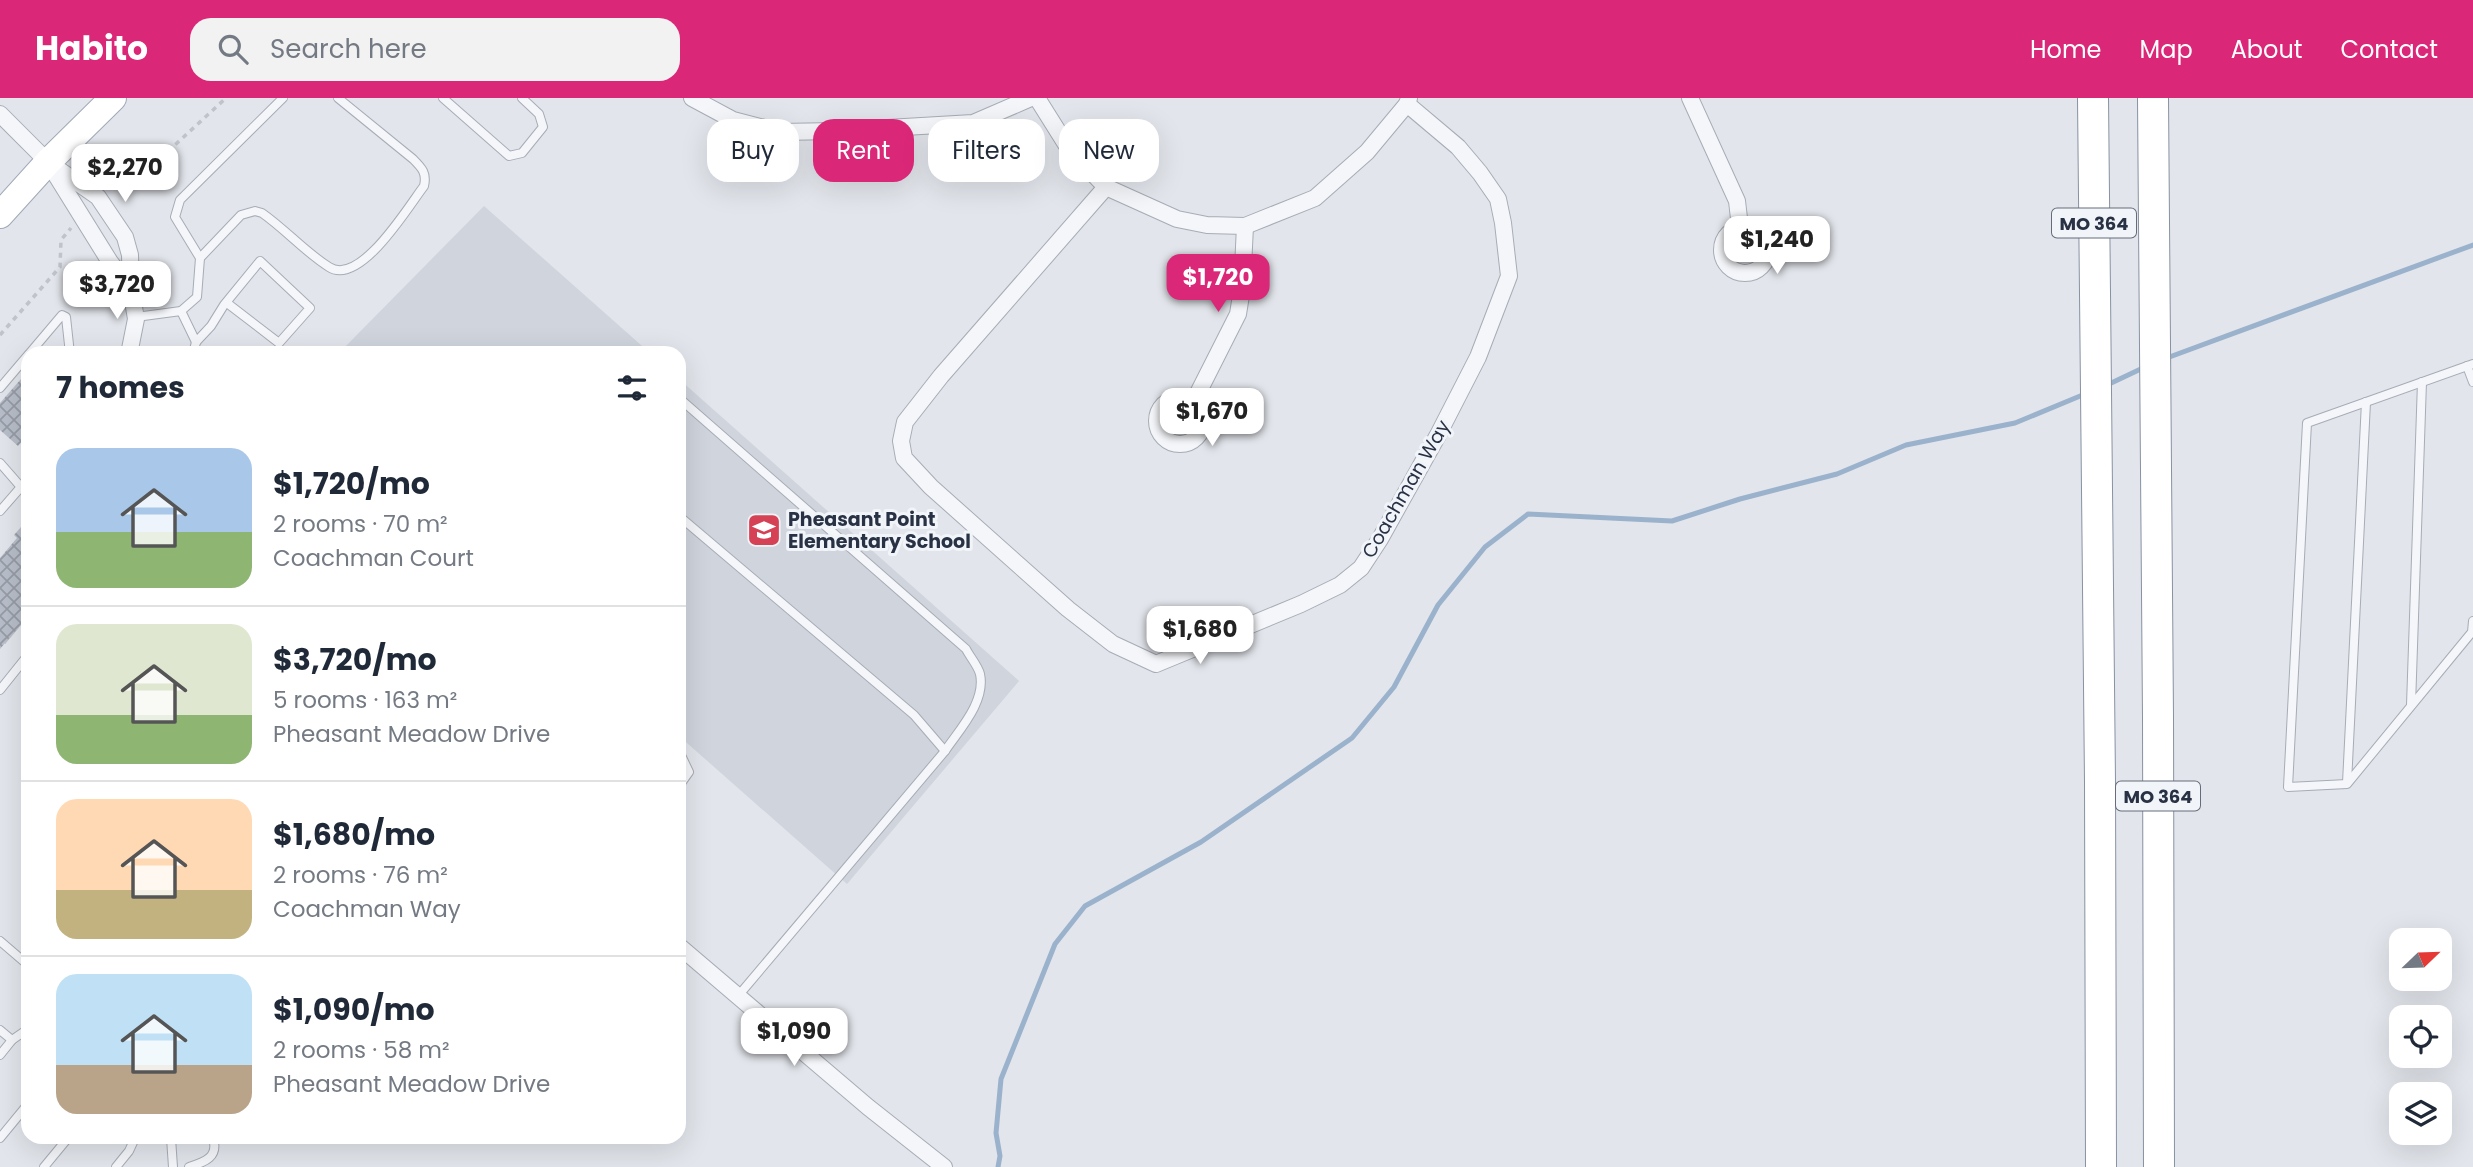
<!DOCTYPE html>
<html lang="en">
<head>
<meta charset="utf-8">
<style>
	:root { --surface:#fff; --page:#f2f2f3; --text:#1f2937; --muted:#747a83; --line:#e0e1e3; --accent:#db2777 }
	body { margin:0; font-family:Poppins,sans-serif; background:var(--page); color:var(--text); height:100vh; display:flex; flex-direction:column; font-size:26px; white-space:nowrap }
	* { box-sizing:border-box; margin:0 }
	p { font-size:23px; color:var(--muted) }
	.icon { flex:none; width:38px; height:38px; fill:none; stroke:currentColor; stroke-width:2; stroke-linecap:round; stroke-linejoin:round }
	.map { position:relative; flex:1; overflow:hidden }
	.details { position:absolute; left:21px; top:248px; width:665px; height:798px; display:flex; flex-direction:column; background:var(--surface); border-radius:21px; box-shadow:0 7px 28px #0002 }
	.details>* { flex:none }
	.hud { position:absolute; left:707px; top:21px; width:665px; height:63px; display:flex; gap:14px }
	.needle { width:46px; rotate:67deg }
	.controls { position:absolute; left:2389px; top:830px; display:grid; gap:14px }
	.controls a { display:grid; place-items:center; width:63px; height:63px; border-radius:14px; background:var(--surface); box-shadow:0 7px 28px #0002; font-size:35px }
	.price { position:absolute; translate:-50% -60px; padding:0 16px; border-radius:14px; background:#fff; color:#222; font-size:23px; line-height:46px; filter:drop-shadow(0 2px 4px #0008) }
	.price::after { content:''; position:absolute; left:50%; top:42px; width:21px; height:16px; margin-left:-10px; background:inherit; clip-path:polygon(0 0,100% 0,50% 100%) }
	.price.current { background:var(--accent); color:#fff }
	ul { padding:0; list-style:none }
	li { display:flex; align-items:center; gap:21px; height:175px; padding:0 35px }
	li+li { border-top:2px solid var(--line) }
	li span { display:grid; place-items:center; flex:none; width:196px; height:140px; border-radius:21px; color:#555 }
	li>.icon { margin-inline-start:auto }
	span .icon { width:84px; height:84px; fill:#fffc; stroke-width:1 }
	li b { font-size:30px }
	h2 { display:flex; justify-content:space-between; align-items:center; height:84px; padding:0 35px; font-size:30px }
	.chip { padding:0 24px; border-radius:21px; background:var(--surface); box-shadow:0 7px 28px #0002; font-size:24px; line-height:63px }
	.chip.current { background:var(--accent); color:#fff }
	header { display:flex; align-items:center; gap:42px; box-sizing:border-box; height:98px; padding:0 35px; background:var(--accent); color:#fff }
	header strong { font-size:33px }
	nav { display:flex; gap:38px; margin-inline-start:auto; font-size:24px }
	.search { width:490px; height:63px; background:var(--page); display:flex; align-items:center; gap:18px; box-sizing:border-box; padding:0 24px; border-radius:21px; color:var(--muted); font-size:26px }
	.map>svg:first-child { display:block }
	.built { fill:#cfd4dd }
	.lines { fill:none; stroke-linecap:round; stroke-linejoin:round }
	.stream { stroke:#9bb2cc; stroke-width:5 }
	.building { fill:url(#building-cross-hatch); filter:url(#shadow) }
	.lane-casing { stroke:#a7acb6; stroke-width:10 }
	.street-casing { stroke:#a7acb6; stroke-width:18 }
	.primary-casing { stroke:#a0a9b7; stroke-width:28 }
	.highway-casing { stroke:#8892a2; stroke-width:32 }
	.path { stroke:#c0c3ca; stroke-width:3.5; stroke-dasharray:5 5; stroke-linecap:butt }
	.lane { stroke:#f5f6f9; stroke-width:8 }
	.street { stroke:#f5f6f9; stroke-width:16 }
	.primary { stroke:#fff; stroke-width:26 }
	.highway { stroke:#fff; stroke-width:30 }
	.labels { text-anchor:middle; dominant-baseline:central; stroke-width:6; stroke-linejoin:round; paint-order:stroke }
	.shield { fill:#f1f4f8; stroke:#656c7a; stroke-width:2 }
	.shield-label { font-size:18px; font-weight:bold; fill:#293244 }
	.street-label { font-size:19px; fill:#293244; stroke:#f1f4f8 }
	.poi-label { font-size:19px; font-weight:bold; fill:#293244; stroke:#f1f4f8; text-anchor:start }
</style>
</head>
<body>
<header>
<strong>Habito</strong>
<div class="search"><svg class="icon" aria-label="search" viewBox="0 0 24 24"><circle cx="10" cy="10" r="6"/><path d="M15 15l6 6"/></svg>Search here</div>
<nav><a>Home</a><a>Map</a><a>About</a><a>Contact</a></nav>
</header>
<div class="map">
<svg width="2473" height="1069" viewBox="0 0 2473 1069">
	<defs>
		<pattern id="building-cross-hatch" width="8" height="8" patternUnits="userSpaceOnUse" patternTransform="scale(1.75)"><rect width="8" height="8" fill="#b8bec9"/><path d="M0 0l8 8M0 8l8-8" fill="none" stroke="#969ba5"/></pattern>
		<filter id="shadow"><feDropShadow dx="5" dy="-5" stdDeviation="0" flood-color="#0004"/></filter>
	</defs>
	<rect width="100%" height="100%" fill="#e2e5eb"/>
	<g class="built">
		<polygon points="484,108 650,255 339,255"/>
		<polygon points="679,281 1019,583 847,786 679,638"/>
	</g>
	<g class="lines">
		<g class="stream">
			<polyline points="2164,261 2473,147"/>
			<polyline points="2107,287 2145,269"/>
			<polyline points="998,1069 1000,1058 996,1035 1001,981 1055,846 1085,808 1201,744 1352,640 1394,589 1438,507 1485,449 1528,416 1672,423 1740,401 1837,376 1906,347 2015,325 2085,296"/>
		</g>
	</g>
	<g class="building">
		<polygon points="28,273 28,337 18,348 0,332 0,305"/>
		<polygon points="28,421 28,518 0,551 0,460 17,440 14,437"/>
	</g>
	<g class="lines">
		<g class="lane-casing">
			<g id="lane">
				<polyline points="443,0 509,58 522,55 543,29 539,16 522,0"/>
				<polyline points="200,160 175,119 180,102 283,0"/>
				<path d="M227,205L279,245L310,210L260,163L224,207L211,228L196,244L181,213L197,199L200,160L241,117L255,113L262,115C285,131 305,154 329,169C360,189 408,109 424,88C427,75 422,70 413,61L338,0"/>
				<polyline points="136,219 181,213"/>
				<polyline points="29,256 62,217 66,219 70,256"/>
				<polyline points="193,256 196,244"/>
				<polyline points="2473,266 2307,325 2288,689 2347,686 2472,534 2473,523"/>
				<polyline points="2467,268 2473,284"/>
				<polyline points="0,290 28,257"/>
				<path d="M679,300L966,551C970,559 978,568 980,576C986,604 959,632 945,653L738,898"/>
				<polyline points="0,365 21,389 28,387"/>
				<polyline points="0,413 21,389"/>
				<polyline points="679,418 914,617 945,653"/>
				<polyline points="0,592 28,557"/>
				<polyline points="2411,607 2422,284"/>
				<polyline points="679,653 689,674 679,688"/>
				<polyline points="2347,685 2366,304"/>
				<polyline points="0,843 28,867"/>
				<polyline points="0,932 12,942"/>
				<polyline points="0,957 12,942 25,933 28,934"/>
				<polyline points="0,1040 28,1006"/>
				<polyline points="171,1040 173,1069"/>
				<polyline points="44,1069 68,1040"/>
				<polyline points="116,1069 129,1053 135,1040"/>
				<path d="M189,1069C205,1064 219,1059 213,1040"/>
			</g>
		</g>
		<g class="street-casing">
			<g id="street">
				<polyline points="692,0 733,22 780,34 836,33 973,25 1031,0"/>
				<polyline points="1037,0 1069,51 1106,89 1177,121 1207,127 1245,128 1315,100 1367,54 1407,6 1409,0"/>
				<polyline points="1690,0 1737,103 1740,129"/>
				<polyline points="0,16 48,64 98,99 125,139 130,157 131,191 136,221 129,256"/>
				<polyline points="51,69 110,164 131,191"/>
				<polyline points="1106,89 941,278 905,324 901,343 904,360 931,389 1068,511 1113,546 1156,566 1301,506 1340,487 1361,470 1380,441 1438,337 1478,259 1509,178 1503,125 1498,101 1480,75 1458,49 1407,6"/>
				<circle cx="1745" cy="152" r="23"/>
				<circle cx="1180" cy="323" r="23"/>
				<polyline points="1193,305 1238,216 1242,191 1245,128"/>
				<polyline points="679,848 868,1009 944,1069"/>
			</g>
		</g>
		<g class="primary-casing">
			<polyline id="primary" points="0,117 48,64 113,0"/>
		</g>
		<g class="highway-casing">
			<g id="highway">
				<polyline points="2093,0 2100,684 2101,1069"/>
				<polyline points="2153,0 2158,618 2159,1069"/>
			</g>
		</g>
		<g class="path">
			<polyline points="110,89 138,81 226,0"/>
			<polyline points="0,237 60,169 61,142 71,130"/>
		</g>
		<use href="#lane" class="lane"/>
		<use href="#street" class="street"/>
		<use href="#primary" class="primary"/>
		<use href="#highway" class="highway"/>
	</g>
	<defs>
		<g id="school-square" transform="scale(1.75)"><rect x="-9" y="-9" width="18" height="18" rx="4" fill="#d54155" stroke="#f1f4f8"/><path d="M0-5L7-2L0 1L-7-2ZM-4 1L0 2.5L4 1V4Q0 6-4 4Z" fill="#fff"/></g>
	</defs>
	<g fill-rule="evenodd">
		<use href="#school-square" x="764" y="432"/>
	</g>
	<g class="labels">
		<g class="shield">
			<rect x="2052" y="110.5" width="84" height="29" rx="5"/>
			<rect x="2116" y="683.5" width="84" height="29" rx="5"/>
		</g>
		<g class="shield-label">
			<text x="2094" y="125">MO 364</text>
			<text x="2158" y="698">MO 364</text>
		</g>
		<g class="street-label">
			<text transform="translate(1406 391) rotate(-60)">Coachman Way</text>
		</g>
		<g class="poi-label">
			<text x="788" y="421">Pheasant Point<tspan x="788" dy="22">Elementary School</tspan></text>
		</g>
	</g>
</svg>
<div class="controls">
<a><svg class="needle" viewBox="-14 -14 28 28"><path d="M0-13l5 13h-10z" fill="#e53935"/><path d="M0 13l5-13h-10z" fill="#747a83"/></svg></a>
<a><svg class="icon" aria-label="locate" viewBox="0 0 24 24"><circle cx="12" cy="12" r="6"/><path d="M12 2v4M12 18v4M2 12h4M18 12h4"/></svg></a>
<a><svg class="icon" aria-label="layers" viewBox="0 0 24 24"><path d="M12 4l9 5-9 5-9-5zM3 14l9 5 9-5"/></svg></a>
</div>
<b class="price" style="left:125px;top:106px">$2,270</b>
<b class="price" style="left:1777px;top:178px">$1,240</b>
<b class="price current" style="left:1218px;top:216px">$1,720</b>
<b class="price" style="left:117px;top:223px">$3,720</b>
<b class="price" style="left:1212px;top:350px">$1,670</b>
<b class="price" style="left:1200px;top:568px">$1,680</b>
<b class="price" style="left:794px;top:970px">$1,090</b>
<div class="hud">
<a class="chip">Buy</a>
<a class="chip current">Rent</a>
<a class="chip">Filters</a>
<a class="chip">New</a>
</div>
<section class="details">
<h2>7 homes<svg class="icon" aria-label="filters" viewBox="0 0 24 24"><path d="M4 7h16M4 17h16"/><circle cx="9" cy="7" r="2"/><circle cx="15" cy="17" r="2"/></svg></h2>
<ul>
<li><span style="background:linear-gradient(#a9c7e8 60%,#8fb573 0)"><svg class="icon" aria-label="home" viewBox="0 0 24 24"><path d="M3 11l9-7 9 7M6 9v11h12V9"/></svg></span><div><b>$1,720/mo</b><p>2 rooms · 70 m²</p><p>Coachman Court</p></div></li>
<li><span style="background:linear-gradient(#dfe7d0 65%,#8fb573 0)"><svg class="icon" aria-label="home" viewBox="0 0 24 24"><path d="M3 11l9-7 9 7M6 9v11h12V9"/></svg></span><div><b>$3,720/mo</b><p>5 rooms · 163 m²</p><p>Pheasant Meadow Drive</p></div></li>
<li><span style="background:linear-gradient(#ffd9b3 65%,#c2b280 0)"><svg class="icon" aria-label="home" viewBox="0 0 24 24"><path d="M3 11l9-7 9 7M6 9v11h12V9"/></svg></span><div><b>$1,680/mo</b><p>2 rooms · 76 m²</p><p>Coachman Way</p></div></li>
<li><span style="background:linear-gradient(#bfe0f5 65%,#b9a48a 0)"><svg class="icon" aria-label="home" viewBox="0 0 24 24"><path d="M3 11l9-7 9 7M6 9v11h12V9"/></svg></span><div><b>$1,090/mo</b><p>2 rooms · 58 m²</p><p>Pheasant Meadow Drive</p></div></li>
</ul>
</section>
</div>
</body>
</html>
